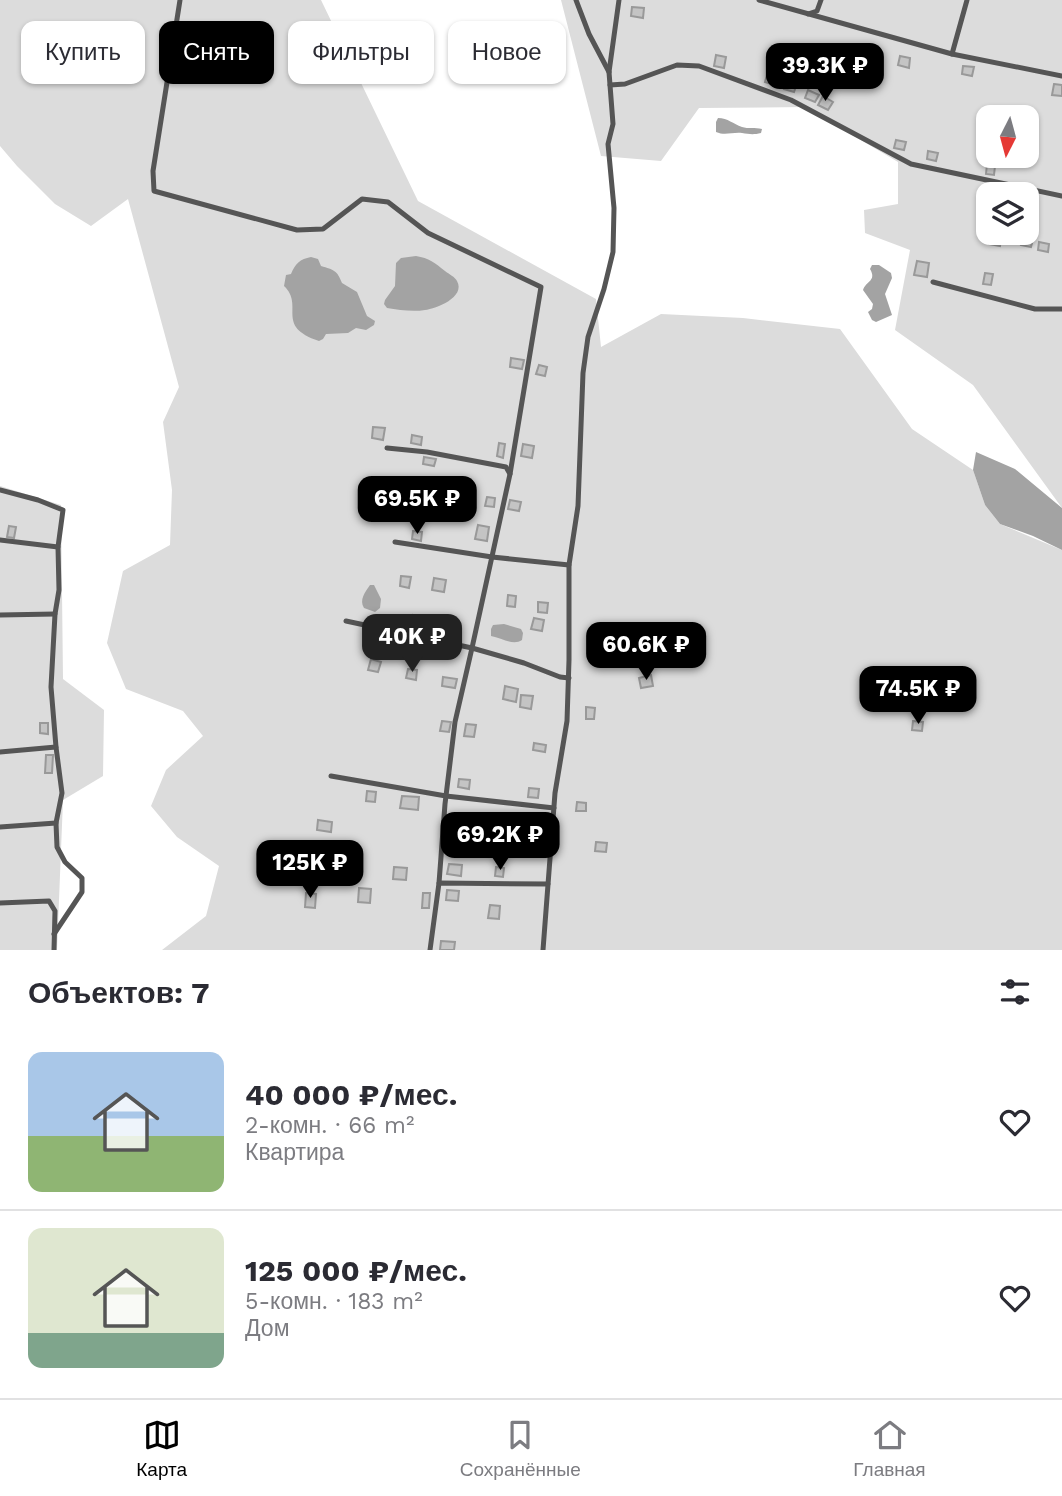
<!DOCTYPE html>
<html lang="ru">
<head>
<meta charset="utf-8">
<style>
	:root { --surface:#fff; --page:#f2f2f3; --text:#2b2b33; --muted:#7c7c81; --line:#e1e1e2; --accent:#000 }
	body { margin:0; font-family:"Work Sans",sans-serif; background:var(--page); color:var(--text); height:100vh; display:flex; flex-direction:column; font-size:26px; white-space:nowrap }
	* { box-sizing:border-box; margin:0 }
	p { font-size:23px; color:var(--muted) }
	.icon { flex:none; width:38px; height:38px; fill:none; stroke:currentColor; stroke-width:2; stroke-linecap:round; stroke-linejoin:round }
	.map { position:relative; height:950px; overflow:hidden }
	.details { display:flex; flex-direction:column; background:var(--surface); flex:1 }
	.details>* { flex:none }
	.banner { position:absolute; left:21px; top:21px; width:700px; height:63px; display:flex; gap:14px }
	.needle { width:46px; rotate:186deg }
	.tools { position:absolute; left:976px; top:105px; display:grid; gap:14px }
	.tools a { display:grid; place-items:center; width:63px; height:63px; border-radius:14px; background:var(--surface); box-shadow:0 2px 5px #0004; font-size:35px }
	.price { position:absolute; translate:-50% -60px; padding:0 16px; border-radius:14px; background:var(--accent); color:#fff; font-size:23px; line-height:46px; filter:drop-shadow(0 2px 4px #0008) }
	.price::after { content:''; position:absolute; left:50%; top:42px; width:21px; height:16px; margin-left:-10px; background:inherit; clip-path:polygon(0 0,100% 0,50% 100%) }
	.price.selected { background:#222; color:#fff }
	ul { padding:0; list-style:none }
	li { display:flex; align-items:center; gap:21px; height:175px; padding:0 28px }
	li+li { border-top:2px solid var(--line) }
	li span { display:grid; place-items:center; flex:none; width:196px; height:140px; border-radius:14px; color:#555 }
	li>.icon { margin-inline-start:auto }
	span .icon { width:84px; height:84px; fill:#fffc; stroke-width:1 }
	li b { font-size:30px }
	h2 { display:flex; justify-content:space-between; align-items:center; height:84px; padding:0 28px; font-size:30px }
	.chip { padding:0 24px; border-radius:14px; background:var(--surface); box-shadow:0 2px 5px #0004; font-size:24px; line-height:63px }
	.chip.selected { background:var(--accent); color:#fff }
	.menu { display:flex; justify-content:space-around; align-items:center; height:98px; border-top:2px solid var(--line); background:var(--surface); font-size:19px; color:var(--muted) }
	.menu a { display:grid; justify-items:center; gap:4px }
	.menu .selected { color:var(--accent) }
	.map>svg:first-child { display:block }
	.green { fill:#dcdcdc; fill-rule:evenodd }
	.water { fill:#a3a3a3 }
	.building { fill:#c4c4c4; stroke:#999; stroke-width:2 }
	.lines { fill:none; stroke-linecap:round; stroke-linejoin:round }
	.service { stroke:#555; stroke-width:5 }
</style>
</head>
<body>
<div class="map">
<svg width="1062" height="950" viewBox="0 0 1062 950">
	<rect width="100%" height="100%" fill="#fff"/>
	<g class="green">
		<polygon points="0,0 321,0 418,201 596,299 601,347 661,314 743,318 840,329 912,429 973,470 985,505 1000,524 1062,550 1062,950 162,950 206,916 219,866 177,837 151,806 166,770 203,736 183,711 126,689 107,643 123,571 170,545 172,490 163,422 179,387 128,199 91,226 55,204 17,166 0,146"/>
		<path d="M561,0H1062V508L973,385L895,330L910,250L865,233L864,210L898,204V162L805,107L699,108L661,161L601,156ZM989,117H1027V156H989ZM989,194H1027V233H989Z"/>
		<polygon points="0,486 61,505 63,679 104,710 103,776 63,800 57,950 0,950"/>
	</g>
	<g class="water">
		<path d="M718,118C728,118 733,124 742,127C748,129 755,127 762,129L761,133C753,135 749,134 742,133C732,132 725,136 716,132V122Z"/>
		<path d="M416,256C429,258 435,263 445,271C449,274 455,277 457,281C466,297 436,309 425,310C413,312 399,310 387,308L384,304L385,300L395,286L396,263L401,258Z"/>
		<path d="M311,257L318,259L321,266C334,270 337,270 342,283L357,292L367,316L375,321L374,325L366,330L356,328L348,333L326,334L323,339L319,341C274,326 305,306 284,286L286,275L291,274C295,264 300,259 311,257Z"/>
		<path d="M872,265H879L891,273L892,278L885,294L892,315L876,322L872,320L868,312L872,309L873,304L863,290C866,281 877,281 870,269Z"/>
		<polygon points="976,452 1015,469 1062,508 1062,550 1033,536 1000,524 985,505 973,470"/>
		<path d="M370,585H374L381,599L380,608L375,612L364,608C359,600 365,592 370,585Z"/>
		<path d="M504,624L521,629L523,633L522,640C513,646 502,638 491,636V629L493,625Z"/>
	</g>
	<g class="building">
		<polygon points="632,7 644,8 643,18 631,16"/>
		<polygon points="716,55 726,57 724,68 714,66"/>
		<polygon points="900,56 910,58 909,68 898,65"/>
		<polygon points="963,66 974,67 972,76 962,74"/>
		<polygon points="768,71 776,74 772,84 765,82"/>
		<polygon points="787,79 797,83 794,92 784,89"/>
		<polygon points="1054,84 1062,85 1062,96 1052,95"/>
		<polygon points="808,90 819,95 815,102 805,98"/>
		<polygon points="823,96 833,102 828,110 818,105"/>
		<polygon points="896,140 906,142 904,150 894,148"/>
		<polygon points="928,151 938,153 936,161 927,159"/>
		<polygon points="987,164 995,166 994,175 986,174"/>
		<polygon points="991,233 1002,233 1000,246 989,244"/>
		<polygon points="1024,233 1034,235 1031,247 1021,245"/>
		<polygon points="1039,242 1049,244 1048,252 1038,250"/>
		<polygon points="917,261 929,263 927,277 914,275"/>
		<polygon points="985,273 993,274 991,285 983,284"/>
		<polygon points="511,358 524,360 522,369 510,367"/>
		<polygon points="539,365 547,367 545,376 536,374"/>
		<polygon points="373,427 385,428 383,440 372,438"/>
		<polygon points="412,435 422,437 421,445 411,443"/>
		<polygon points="499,443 505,444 503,458 497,456"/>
		<polygon points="523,444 534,446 532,458 521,456"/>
		<polygon points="424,457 436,459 434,466 423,464"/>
		<polygon points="487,497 495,498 494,507 485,506"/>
		<polygon points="510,500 521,502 519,511 508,509"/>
		<polygon points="478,525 489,527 487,541 475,539"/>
		<polygon points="9,526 16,527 14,538 7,537"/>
		<polygon points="413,531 422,532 421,541 412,539"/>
		<polygon points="401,576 411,577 409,588 400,586"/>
		<polygon points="434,578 446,580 444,592 432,590"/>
		<polygon points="508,595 516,596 515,607 507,606"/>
		<polygon points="538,602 548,603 547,613 538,612"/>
		<polygon points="413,615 423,617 422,626 411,624"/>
		<polygon points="534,618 544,620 542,631 531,629"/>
		<polygon points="371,659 381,662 378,672 368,670"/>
		<polygon points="408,669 417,670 416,680 406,678"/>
		<polygon points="651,675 653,686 641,688 639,678"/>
		<polygon points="443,677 457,679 455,688 442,686"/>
		<polygon points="505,686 518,689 516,702 503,699"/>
		<polygon points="521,695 533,696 531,709 520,707"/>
		<polygon points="586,707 595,708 594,719 586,719"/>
		<polygon points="442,721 451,722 449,732 440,731"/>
		<polygon points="913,721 923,722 922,731 912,730"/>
		<polygon points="40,723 48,723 48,734 40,733"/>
		<polygon points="466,724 476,725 474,737 464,736"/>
		<polygon points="534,743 546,745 545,752 533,750"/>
		<polygon points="46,755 53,755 52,773 45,773"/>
		<polygon points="459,779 470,780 469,789 458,787"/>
		<polygon points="529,788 539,789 538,798 528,797"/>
		<polygon points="367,791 376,792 375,802 366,801"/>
		<polygon points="402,796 419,797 418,810 400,808"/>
		<polygon points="577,802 586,803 586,811 576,811"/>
		<polygon points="318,820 332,822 331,832 317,830"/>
		<polygon points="453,827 464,828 463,836 453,835"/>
		<polygon points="596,842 607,843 606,852 595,851"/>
		<polygon points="310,863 322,864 320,880 308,879"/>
		<polygon points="449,864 462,865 461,876 447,874"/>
		<polygon points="349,865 359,865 359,877 348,877"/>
		<polygon points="394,867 407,868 406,880 393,879"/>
		<polygon points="496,867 504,868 503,877 495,876"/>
		<polygon points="359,888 371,889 370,903 358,902"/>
		<polygon points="447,890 459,891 458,901 446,900"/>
		<polygon points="306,893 316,894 315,908 305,907"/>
		<polygon points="423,893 430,893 429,908 422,908"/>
		<polygon points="490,905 500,906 499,919 488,918"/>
		<polygon points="441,941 455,942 454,950 440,950"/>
	</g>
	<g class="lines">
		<g class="service">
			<polyline points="180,0 153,171 154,191 297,230 323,229 362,199 388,202 428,233 541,287 510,474"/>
			<polyline points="576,0 589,34 609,72"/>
			<polyline points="759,0 952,54 1062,76"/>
			<polyline points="808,14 817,11 821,0"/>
			<polyline points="952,54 967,0"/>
			<polyline points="610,85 625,84 677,65 699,66 791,100 911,164 1062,196"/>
			<polyline points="933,282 1035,309 1062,309"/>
			<polyline points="0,490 38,500 63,510 58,547 59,590 55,614 51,687 56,747 62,793 56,823 57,847 65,862 82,878 82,892 54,934"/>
			<polyline points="0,540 58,547"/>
			<polyline points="395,542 492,557 569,565"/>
			<polyline points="0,615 55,614"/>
			<polyline points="346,621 472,648 510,474 506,467 427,452 387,448"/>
			<polyline points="0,752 56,747"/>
			<polyline points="331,776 446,796 554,808"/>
			<polyline points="0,827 56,823"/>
			<polyline points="439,883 445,804 455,722 472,648 524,663 560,677 569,678"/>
			<polyline points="0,903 49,901 55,911 54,950"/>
			<polyline points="430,950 439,883 548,884"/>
			<polyline points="543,950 555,793 567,721 569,660 569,565 578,506 583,373 588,337 604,289 613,252 614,208 608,144 613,124 609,72 619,0"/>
		</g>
	</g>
</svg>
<div class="tools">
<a><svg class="needle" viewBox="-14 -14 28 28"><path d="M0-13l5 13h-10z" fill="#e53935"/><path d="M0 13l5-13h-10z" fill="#7c7c81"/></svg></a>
<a><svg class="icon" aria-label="layers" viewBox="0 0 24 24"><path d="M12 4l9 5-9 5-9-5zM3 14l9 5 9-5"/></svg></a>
</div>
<b class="price" style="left:825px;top:103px">39.3K ₽</b>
<b class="price" style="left:417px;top:536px">69.5K ₽</b>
<b class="price selected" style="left:412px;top:674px">40K ₽</b>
<b class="price" style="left:646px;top:682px">60.6K ₽</b>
<b class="price" style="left:918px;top:726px">74.5K ₽</b>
<b class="price" style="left:500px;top:872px">69.2K ₽</b>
<b class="price" style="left:310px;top:900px">125K ₽</b>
<div class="banner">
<a class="chip">Купить</a>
<a class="chip selected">Снять</a>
<a class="chip">Фильтры</a>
<a class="chip">Новое</a>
</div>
</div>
<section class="details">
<h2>Объектов: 7<svg class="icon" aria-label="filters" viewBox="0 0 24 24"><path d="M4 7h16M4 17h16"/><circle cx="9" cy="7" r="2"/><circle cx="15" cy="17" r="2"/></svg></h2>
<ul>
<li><span style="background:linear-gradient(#a9c7e8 60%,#8fb573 0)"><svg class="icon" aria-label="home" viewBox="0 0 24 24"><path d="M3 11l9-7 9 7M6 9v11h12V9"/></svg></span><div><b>40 000 ₽/мес.</b><p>2-комн. · 66 m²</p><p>Квартира</p></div><svg class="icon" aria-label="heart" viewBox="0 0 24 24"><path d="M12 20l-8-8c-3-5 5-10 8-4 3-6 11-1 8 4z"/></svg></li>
<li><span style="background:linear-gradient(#dfe7d0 75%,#7fa58c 0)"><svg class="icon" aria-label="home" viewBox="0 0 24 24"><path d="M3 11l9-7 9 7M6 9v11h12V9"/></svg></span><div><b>125 000 ₽/мес.</b><p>5-комн. · 183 m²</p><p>Дом</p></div><svg class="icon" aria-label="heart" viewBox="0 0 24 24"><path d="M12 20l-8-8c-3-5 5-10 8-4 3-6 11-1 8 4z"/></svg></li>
</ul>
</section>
<nav class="menu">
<a class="selected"><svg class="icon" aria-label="map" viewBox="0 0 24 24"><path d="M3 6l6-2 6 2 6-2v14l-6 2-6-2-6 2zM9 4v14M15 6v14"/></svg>Карта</a>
<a><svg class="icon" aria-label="saved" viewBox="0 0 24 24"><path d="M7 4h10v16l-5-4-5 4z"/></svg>Сохранённые</a>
<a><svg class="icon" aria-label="home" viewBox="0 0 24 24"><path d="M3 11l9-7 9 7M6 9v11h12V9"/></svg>Главная</a>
</nav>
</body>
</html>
